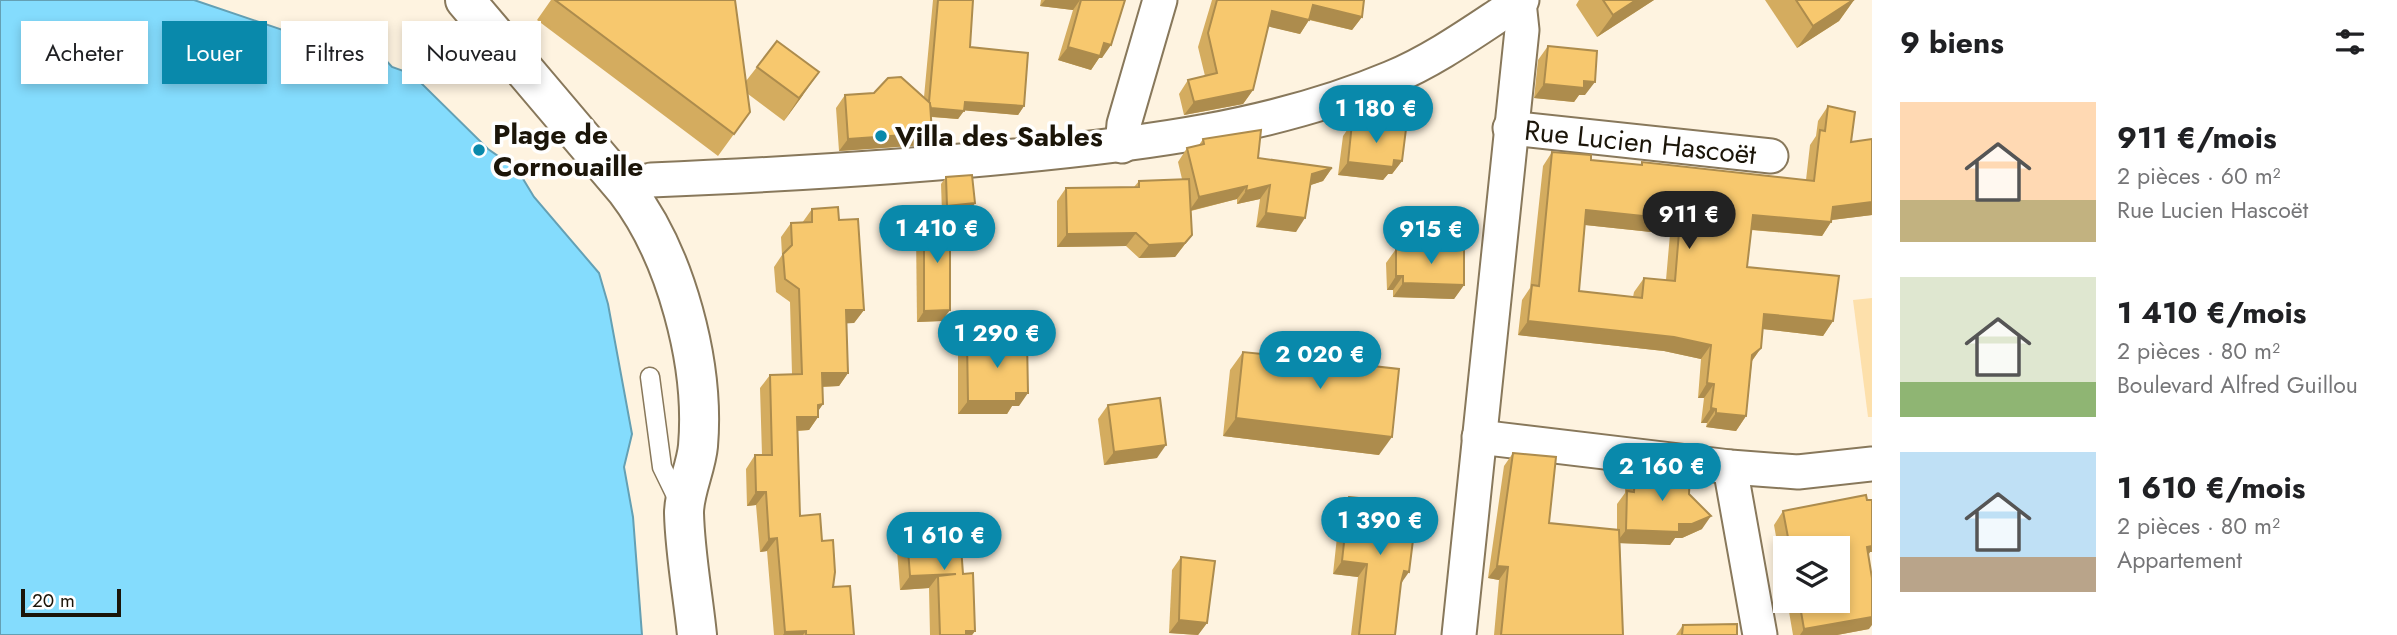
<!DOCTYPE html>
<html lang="fr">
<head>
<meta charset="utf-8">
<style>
	:root { --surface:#fff; --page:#f6f6f6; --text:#202124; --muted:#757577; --accent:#0989ab }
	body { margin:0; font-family:Jost,sans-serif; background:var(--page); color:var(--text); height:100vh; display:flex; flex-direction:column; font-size:26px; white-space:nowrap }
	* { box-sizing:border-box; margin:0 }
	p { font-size:23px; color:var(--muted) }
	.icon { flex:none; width:38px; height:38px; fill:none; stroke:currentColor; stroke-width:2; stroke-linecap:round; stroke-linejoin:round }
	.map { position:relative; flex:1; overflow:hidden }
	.side { display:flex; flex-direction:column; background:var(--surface); width:525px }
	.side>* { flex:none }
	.top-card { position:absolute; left:21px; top:21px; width:665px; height:63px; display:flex; gap:14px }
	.tools { position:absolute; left:1773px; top:536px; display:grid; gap:14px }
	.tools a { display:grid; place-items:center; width:77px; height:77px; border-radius:0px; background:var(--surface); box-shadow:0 4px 10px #0003; font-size:35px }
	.scale { position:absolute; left:21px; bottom:18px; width:100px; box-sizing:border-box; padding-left:7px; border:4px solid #1b1509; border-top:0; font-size:19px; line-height:24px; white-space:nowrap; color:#1b1509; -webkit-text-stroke:5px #fff; paint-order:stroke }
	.price { position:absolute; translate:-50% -60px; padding:0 16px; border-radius:24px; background:var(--accent); color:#fff; font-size:23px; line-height:46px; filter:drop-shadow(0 2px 4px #0008) }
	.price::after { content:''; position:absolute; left:50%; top:42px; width:21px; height:16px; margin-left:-10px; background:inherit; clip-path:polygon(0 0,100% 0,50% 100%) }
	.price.current { background:#222; color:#fff }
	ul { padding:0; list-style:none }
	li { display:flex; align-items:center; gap:21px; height:175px; padding:0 28px }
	li span { display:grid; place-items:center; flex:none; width:196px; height:140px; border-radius:0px; color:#555 }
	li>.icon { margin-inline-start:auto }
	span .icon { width:84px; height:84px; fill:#fffc; stroke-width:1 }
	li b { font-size:30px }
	h2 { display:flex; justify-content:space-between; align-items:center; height:84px; padding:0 28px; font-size:30px }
	.chip { padding:0 24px; border-radius:0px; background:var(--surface); box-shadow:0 4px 10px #0003; font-size:24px; line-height:63px }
	.chip.current { background:var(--accent); color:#fff }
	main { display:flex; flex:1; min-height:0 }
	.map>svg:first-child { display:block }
	.green { fill:#fde0ab }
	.water { fill:#84dcfd; stroke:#64a0b4; stroke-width:2 }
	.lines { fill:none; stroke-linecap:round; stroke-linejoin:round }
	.service-casing { stroke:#88785b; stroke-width:21 }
	.minor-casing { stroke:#88785b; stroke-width:37 }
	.tertiary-casing { stroke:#88785b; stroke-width:42 }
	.service { stroke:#fff; stroke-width:18 }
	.minor { stroke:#fff; stroke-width:33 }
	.tertiary { stroke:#fff; stroke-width:38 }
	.wall { fill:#d4ac5f; fill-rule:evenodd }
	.shaded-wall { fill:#ad8c4d }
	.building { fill:#f7c86e; stroke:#ad8c4d; stroke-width:2; fill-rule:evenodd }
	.poi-dot { fill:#0989ab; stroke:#fff; stroke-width:2.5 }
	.labels { text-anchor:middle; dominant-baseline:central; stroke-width:7; stroke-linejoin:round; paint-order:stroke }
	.poi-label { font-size:28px; font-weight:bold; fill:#1b1509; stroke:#fff; text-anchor:start }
	.street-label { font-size:28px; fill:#1b1509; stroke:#fff }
</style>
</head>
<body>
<main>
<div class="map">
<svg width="1872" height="635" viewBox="0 0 1872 635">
	<rect width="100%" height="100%" fill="#fef3e0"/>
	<polygon class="green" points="1872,298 1872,417 1868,417 1853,300"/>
	<polygon class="water" points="0,0 194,0 321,43 365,37 392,67 412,74 488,149 517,169 534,197 599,273 608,304 632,434 624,467 633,517 642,635 0,635"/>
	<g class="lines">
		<g class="service-casing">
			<polyline id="service" points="650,377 662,467 679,502"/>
		</g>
		<g class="minor-casing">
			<g id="minor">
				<path id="s1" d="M1510,128L1771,156"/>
				<polyline points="1122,146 1124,124 1160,0"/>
				<path d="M626,190L651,180C772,175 894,168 1015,156C1141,144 1272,128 1391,78C1437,59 1480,27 1522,0"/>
				<polyline points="1479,437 1730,467 1798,472 1872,464"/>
				<polyline points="1730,467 1760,635"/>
				<polyline points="1459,635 1522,30 1519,2"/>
			</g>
		</g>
		<g class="tertiary-casing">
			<path id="tertiary" d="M465,0L626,190C676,255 705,364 698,446C696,468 684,491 684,513C685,554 693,595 697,635"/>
		</g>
		<use href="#service" class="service"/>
		<use href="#minor" class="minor"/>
		<use href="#tertiary" class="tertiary"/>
	</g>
	<g class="wall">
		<polygon points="551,0 735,0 746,81 757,67 803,95 784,121 748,94 750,112 718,156 537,20"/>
		<polygon points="933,0 973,0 970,47 1024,106 1018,115 964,110 958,119 931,117 932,133 924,145 839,151 836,108 845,95 924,97"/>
		<polygon points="1041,0 1125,0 1102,58 1099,58 1091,70 1058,60 1073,10 1040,6"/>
		<polygon points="1212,0 1364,0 1362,17 1352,30 1309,20 1300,34 1268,26 1253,90 1243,104 1184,115 1179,94 1188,80 1205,76 1198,47"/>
		<polygon points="1579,0 1654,0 1597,37 1576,5"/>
		<polygon points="1765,0 1854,0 1839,21 1797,48"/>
		<polygon points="1548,46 1585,95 1579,95 1574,102 1534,98 1538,60"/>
		<path d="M1828,106L1851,142L1872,139V215L1832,220L1831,222L1822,236L1751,230L1747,267L1833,321L1823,336L1763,329L1761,348L1752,361L1746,416L1736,431L1706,427L1707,423H1701L1704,398H1698L1701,359L1664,351L1518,335L1522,300L1530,288L1543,166L1552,152L1591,160L1640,165L1642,162L1806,180L1810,145L1816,136L1818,121ZM1585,225L1670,234L1666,280L1644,278L1634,292L1633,297L1579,291Z"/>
		<polygon points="1352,123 1402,161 1392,174 1388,174 1383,180 1338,175 1343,136"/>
		<polygon points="1203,139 1258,158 1332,168 1323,181 1310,185 1296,232 1256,227 1260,199 1237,204 1237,199 1191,211 1192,235 1175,257 1139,258 1126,246 1057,247 1057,201 1066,188 1134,187 1139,181 1182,179 1178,162 1187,148 1199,145"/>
		<polygon points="946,177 975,203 970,211 942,213 941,184"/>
		<polygon points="812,209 839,220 864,310 854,323 846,323 848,373 839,386 823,387 823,404 818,411 818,417 809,430 798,431 800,516 822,541 833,587 854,635 774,635 767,551 760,552 756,505 747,506 746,469 755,455 762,455 760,388 770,375 792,374 790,302 776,292 774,267 782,255 781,237 791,223 802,223"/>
		<polygon points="924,220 942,321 917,322 916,231"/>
		<polygon points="1396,249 1464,285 1454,299 1393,297 1393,290 1387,290 1386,263"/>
		<polygon points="967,341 1019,406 1012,406 1007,414 958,414 958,354"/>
		<polygon points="1322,342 1364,365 1379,455 1223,436 1230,370 1243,352 1310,359"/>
		<polygon points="1108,405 1157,458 1104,465 1098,419"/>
		<polygon points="1513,453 1549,523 1617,530 1617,504 1625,493 1625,485 1635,472 1689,494 1702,529 1682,538 1675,538 1670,545 1620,543 1623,635 1494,635 1499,580 1488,578 1504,466"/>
		<polygon points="1349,497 1401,584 1395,635 1351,635 1358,577 1333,574 1340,509"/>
		<polygon points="1783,511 1870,552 1868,556 1869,629 1837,635 1793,635 1787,600 1838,600 1838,548 1785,548 1785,588 1774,525"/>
		<polygon points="906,523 963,574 975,631 972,635 930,635 929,588 900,590 896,537"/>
		<polygon points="1181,557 1207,623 1198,635 1169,633 1172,570"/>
		<polygon points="1683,625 1737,635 1676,635"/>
	</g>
	<g class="shaded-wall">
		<polygon points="1045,0 1080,0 1073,10 1040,6"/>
		<polygon points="1636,0 1654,0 1597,37 1613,15"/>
		<polygon points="1853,0 1854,0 1839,21 1797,48 1813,26"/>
		<polygon points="1313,5 1362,17 1352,30 1303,18"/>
		<polygon points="1272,11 1309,20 1300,34 1262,25"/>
		<polygon points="1104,43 1111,45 1102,58 1099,58 1091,70 1058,60 1068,47"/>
		<polygon points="819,72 803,95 784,121 799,98"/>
		<polygon points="1584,81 1595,82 1585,95 1579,95 1574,102 1534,98 1544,84"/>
		<polygon points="1253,90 1243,104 1184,115 1194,102"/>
		<polygon points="965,102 1024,106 1018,115 959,110"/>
		<polygon points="929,108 964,111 958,119 923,116"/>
		<polygon points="932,133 924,145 839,151 848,139"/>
		<polygon points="1394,160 1402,161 1392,174 1388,174 1383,180 1338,175 1348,162"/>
		<polygon points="1332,168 1323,181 1302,188 1312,174"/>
		<polygon points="1270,185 1260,199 1237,204 1246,191"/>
		<polygon points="1247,186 1237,199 1189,211 1199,197"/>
		<polygon points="1872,202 1872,215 1823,221 1833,207"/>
		<polygon points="975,203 970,211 942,213 947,206"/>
		<polygon points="1586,210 1680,220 1670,234 1576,224"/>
		<polygon points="1266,213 1305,218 1296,232 1256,227"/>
		<polygon points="1753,215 1831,222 1822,236 1743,229"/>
		<polygon points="1136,233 1126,246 1057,247 1067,234"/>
		<polygon points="1192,235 1175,257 1139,258 1149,245"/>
		<polygon points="1396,276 1403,276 1393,290 1387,290"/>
		<polygon points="1403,283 1464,285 1454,299 1393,297"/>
		<polygon points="846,310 864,310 854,323 836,324"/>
		<polygon points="950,310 942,321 917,322 924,311"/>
		<polygon points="1764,314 1833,321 1823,336 1754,328"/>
		<polygon points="1528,321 1674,337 1711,345 1701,359 1664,351 1518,335"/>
		<polygon points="1761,348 1751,362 1752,355"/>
		<polygon points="822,373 848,373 839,386 813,387"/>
		<polygon points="1707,383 1714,384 1704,398 1698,398"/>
		<polygon points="1016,393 1028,393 1019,406 1012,406 1007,414 958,414 968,401"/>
		<polygon points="823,404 814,417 818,417 809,430 788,431 797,417 818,405"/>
		<polygon points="1711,408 1716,409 1707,423 1701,423"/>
		<polygon points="1716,413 1746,416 1736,431 1706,427"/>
		<polygon points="1236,418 1392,437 1379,455 1223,436"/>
		<polygon points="1166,445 1157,458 1104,465 1114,452"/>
		<polygon points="756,492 766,492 756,505 747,506"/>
		<polygon points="1711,516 1702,529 1682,538 1675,538 1670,545 1616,543 1626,530 1679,524"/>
		<polygon points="777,538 767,551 760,552 769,539"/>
		<polygon points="1872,543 1872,552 1870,552 1866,558 1867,547"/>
		<polygon points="1342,561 1367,564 1358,577 1333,574"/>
		<polygon points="1497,566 1508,567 1499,580 1488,578"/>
		<polygon points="1404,571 1409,572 1400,585"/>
		<polygon points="956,574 938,576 929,588 900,590 910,576"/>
		<polygon points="1872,617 1872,625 1869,629 1837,635 1800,635 1804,629"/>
		<polygon points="1179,620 1207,623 1198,635 1169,633"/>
		<polygon points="806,631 803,635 783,635 785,632"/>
		<polygon points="966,631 975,631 972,635 964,635"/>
	</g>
	<g class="building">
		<polygon points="555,0 735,0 750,112 734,134"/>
		<polygon points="938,0 973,0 970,47 1028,53 1024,106 965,102 964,111 931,108 929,102"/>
		<polygon points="1081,0 1125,0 1111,45 1104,43 1100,56 1068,47"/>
		<polygon points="1217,0 1364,0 1362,17 1313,5 1309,20 1272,11 1253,90 1194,102 1188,80 1217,73 1208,33"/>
		<polygon points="1603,0 1636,0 1613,15"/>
		<polygon points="1796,0 1853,0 1813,26"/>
		<polygon points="777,41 819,72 799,98 757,67"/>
		<polygon points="1548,46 1597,51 1595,82 1584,81 1584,88 1544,84"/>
		<polygon points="901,77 930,103 932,133 848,139 845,95 874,93 888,78"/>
		<path d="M1828,106L1855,112L1851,142L1872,139V202L1833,207L1831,222L1753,215L1747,267L1839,276L1833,321L1764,314L1761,348L1752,355L1746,416L1716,413V409L1711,408L1714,384L1707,383L1711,345L1674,337L1528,321L1532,285L1539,286L1552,152L1591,155V160L1642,165V162L1814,181L1820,130L1825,131ZM1586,210L1680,220L1675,281L1644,278L1642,298L1579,291Z"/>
		<polygon points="1352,123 1406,129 1402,161 1394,160 1393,167 1348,162"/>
		<polygon points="1261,130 1258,158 1332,168 1312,174 1305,218 1266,213 1270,185 1246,191 1247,186 1199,197 1187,148 1204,144 1203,139"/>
		<polygon points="972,175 975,203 947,206 946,177"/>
		<polygon points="1189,179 1192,235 1185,243 1149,245 1136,233 1067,234 1066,188 1139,187 1139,181"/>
		<polygon points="838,207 839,220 858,219 864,310 846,310 848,373 822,373 823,404 818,405 818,417 797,417 800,516 820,514 822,541 833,540 835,572 833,587 850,586 854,635 806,635 806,631 785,632 777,538 769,539 766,492 756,492 755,455 772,455 770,375 802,374 799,289 785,279 783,254 792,245 791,223 812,222 812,209"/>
		<polygon points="950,219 950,310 924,311 924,220"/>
		<polygon points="1396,249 1464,250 1464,285 1403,283 1403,276 1396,276"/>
		<polygon points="1027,340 1028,393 1016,393 1016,401 968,401 967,341"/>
		<polygon points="1322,342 1366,347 1364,365 1399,369 1392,437 1236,418 1243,352 1320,360"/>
		<polygon points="1160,398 1166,445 1114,452 1108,405"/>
		<polygon points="1513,453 1556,457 1549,523 1619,530 1623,635 1501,635 1508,567 1497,566"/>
		<polygon points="1635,472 1690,474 1689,494 1711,516 1692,524 1679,524 1679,532 1626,530 1627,491 1634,492"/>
		<polygon points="1866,495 1867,500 1872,500 1872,546 1867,547 1872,578 1872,617 1804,629 1799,600 1838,600 1838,548 1790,548 1783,511"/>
		<polygon points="1349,497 1407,503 1406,507 1417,508 1409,572 1404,571 1401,583 1395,635 1359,635 1367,564 1342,561"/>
		<polygon points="959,519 963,574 973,573 975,631 966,631 966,635 940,635 938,576 956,574 910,576 906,523"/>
		<polygon points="1181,557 1215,561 1207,623 1179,620"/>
		<polygon points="1737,624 1737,635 1682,635 1683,625"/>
	</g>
	<g class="poi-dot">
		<circle cx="881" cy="136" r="7"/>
		<circle cx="479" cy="150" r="7"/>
	</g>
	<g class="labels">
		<g class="poi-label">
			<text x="493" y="134">Plage de<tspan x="493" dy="32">Cornouaille</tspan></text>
			<text x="895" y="136">Villa des Sables</text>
		</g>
		<g class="street-label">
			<text stroke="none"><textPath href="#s1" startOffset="131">Rue Lucien Hascoët</textPath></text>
		</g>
	</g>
</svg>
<div class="tools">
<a><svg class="icon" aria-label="layers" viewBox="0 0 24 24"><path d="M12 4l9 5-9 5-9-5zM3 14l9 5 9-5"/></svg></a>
</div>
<div class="scale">20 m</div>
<b class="price" style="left:1376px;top:145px">1 180 €</b>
<b class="price current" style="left:1689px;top:251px">911 €</b>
<b class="price" style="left:937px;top:265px">1 410 €</b>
<b class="price" style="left:1431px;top:266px">915 €</b>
<b class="price" style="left:997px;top:370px">1 290 €</b>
<b class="price" style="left:1320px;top:391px">2 020 €</b>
<b class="price" style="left:1662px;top:503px">2 160 €</b>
<b class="price" style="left:1380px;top:557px">1 390 €</b>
<b class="price" style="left:944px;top:572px">1 610 €</b>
<div class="top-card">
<a class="chip">Acheter</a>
<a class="chip current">Louer</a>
<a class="chip">Filtres</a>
<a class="chip">Nouveau</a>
</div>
</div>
<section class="side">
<h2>9 biens<svg class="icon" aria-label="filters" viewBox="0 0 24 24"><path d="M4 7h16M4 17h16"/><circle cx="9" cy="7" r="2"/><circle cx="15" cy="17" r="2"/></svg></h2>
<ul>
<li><span style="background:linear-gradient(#ffd9b3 70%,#c2b280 0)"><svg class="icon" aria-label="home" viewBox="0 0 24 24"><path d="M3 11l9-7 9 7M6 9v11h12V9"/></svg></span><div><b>911 €/mois</b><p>2 pièces · 60 m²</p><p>Rue Lucien Hascoët</p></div></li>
<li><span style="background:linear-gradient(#dfe7d0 75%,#8fb573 0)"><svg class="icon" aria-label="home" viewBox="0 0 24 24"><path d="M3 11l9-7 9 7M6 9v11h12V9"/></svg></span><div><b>1 410 €/mois</b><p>2 pièces · 80 m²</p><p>Boulevard Alfred Guillou</p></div></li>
<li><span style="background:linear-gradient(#bfe0f5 75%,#b9a48a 0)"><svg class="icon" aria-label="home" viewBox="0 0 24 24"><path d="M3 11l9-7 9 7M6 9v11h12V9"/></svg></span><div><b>1 610 €/mois</b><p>2 pièces · 80 m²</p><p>Appartement</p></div></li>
</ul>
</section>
</main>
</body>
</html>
